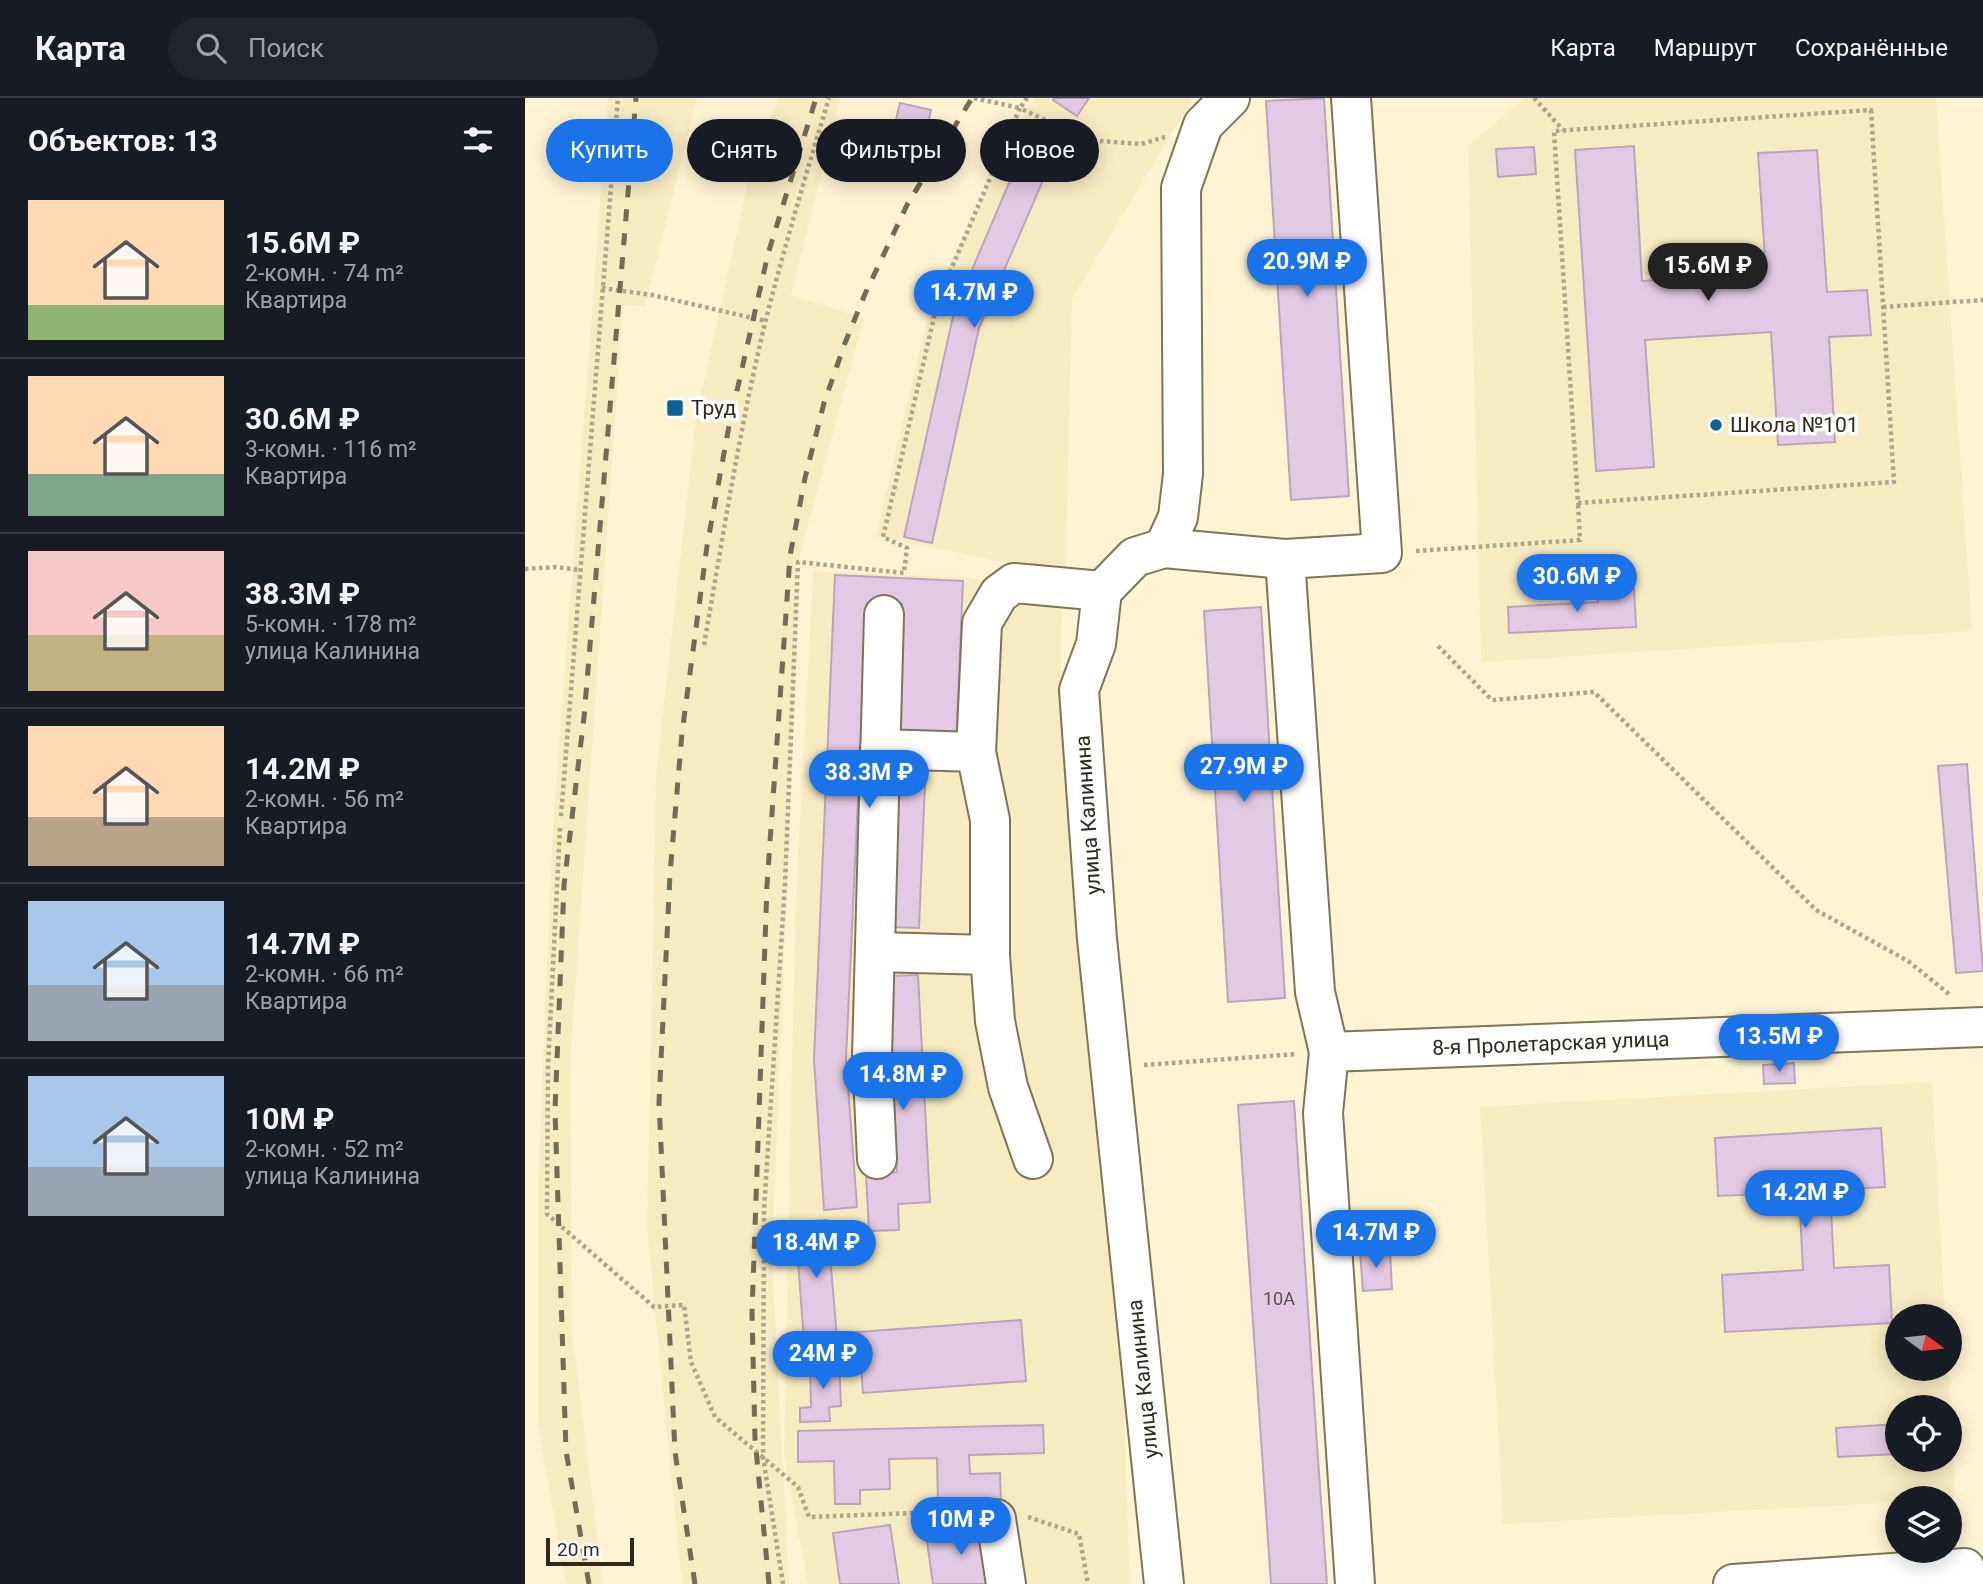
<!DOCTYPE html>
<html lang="ru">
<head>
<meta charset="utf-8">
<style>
	:root { --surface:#171b24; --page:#20242c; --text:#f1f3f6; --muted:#9ea1a6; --line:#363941; --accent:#1a73e8 }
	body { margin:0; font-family:Roboto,sans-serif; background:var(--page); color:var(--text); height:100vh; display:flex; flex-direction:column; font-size:26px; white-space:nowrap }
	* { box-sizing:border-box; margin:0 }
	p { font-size:23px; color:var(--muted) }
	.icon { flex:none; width:38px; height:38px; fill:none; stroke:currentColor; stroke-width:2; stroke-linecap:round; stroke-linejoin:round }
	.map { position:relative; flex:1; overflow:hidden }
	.side { display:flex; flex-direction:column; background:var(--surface); width:525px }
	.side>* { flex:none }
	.guide { position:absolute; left:21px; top:21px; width:665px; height:63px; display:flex; gap:14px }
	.needle { width:46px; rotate:105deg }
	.controls { position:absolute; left:1360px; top:1206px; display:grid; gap:14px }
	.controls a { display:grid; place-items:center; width:77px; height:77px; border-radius:50%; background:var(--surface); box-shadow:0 4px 18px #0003; font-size:35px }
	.scale { position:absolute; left:21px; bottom:18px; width:88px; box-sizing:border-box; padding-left:7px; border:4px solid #2d291c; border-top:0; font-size:19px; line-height:24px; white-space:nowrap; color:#2d291c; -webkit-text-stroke:5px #fff; paint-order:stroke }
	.price { position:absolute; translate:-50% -60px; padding:0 16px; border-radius:24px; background:var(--accent); color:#fff; font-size:23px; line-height:46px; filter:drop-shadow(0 2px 4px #0008) }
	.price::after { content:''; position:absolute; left:50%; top:42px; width:21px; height:16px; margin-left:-10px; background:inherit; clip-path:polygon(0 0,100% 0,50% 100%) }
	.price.active { background:#222; color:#fff }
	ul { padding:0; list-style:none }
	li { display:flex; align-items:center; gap:21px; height:175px; padding:0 28px }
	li+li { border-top:2px solid var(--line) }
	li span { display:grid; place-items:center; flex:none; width:196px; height:140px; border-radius:0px; color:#555 }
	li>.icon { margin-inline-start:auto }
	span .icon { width:84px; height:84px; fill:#fffc; stroke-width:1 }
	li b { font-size:30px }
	h2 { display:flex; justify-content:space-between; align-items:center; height:84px; padding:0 28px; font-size:30px }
	.chip { padding:0 24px; border-radius:32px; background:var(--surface); box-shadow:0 4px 18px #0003; font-size:24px; line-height:63px }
	.chip.active { background:var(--accent); color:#fff }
	header { display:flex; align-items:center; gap:42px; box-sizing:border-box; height:98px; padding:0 35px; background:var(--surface); border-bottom:2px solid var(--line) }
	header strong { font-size:33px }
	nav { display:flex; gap:38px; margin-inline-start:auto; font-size:24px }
	.search { width:490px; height:63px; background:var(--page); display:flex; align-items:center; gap:18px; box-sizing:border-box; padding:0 24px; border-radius:38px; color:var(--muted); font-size:26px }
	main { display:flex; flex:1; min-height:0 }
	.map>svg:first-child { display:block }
	.built { fill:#f7ebc2; fill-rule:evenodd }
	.building { fill:#e3c9e3; stroke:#bda4bd; stroke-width:2 }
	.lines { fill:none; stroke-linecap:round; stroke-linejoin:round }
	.minor-casing { stroke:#7d7557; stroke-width:42 }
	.path { stroke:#aca48b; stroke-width:4.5; stroke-dasharray:3.5 3.5; stroke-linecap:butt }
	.minor { stroke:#fff; stroke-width:38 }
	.rail { stroke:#716b57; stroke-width:5; stroke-dasharray:12 12; stroke-linecap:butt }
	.poi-dot { fill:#0e6394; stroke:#fff; stroke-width:2.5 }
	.labels { text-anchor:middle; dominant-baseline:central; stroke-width:7; stroke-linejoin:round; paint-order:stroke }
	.number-label { font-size:18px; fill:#5a514e }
	.poi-label { font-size:21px; fill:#2d291c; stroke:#fff; text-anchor:start }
	.street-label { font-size:21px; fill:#2d291c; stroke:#fff }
</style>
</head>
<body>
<header>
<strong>Карта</strong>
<div class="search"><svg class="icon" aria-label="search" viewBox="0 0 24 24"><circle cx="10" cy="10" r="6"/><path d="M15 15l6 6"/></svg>Поиск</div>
<nav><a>Карта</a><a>Маршрут</a><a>Сохранённые</a></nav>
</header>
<main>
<section class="side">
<h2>Объектов: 13<svg class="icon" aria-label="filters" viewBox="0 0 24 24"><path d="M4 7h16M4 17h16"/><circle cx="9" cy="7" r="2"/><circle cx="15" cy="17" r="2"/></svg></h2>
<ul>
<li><span style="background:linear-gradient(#ffd9b3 75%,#8fb573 0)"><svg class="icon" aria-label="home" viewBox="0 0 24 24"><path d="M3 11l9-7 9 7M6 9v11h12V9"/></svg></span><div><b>15.6M ₽</b><p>2-комн. · 74 m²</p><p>Квартира</p></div></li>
<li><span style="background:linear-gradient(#ffd9b3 70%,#7fa58c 0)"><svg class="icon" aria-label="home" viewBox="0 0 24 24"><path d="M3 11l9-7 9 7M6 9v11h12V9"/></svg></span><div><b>30.6M ₽</b><p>3-комн. · 116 m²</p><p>Квартира</p></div></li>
<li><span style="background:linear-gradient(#f6c9c9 60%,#c2b280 0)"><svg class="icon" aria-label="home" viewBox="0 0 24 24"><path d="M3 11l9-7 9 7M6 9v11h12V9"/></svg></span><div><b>38.3M ₽</b><p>5-комн. · 178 m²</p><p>улица Калинина</p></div></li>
<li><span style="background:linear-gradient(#ffd9b3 65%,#b9a48a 0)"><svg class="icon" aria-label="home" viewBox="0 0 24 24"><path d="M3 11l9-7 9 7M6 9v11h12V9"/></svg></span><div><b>14.2M ₽</b><p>2-комн. · 56 m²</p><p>Квартира</p></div></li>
<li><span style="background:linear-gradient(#a9c7e8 60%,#9aa5b1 0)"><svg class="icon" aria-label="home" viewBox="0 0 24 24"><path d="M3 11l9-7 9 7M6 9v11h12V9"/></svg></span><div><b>14.7M ₽</b><p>2-комн. · 66 m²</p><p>Квартира</p></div></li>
<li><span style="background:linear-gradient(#a9c7e8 65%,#9aa5b1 0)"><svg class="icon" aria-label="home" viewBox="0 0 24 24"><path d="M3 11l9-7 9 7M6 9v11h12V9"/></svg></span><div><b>10M ₽</b><p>2-комн. · 52 m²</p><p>улица Калинина</p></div></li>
</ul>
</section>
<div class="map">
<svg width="1458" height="1486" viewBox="0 0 1458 1486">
	<rect width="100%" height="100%" fill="#fef4d3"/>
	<g class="built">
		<polygon points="83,0 172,0 120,208 98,207 46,954 47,1231 78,1486 41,1486 13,1328 13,1081 28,728"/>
		<polygon points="253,0 315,0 266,197 339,220 275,457 247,1161 264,1486 157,1486 122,1132 131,678 171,319 224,80"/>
		<polygon points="510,0 668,0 547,201 541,477 351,438 406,205 500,15"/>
		<polygon points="1000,0 1411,0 1447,533 956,564 943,48"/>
		<polygon points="288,473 444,480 537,499 535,600 562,838 590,1051 605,1486 283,1486 259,1357 270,821"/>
		<path d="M1407,984L1420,1218H1372V1270L1423,1271L1430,1400H1372V1404L978,1426L955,1009ZM1372,1309H1424V1362H1372Z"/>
	</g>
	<g class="building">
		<polygon points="529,0 564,0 552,18 528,2"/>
		<polygon points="799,0 824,398 766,402 741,3"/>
		<polygon points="375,5 406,12 396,54 365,47"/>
		<polygon points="508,29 536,41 454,230 407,445 379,439 429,214"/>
		<polygon points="1109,48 1117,183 1241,175 1233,55 1292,52 1302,194 1342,192 1346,237 1304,239 1310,344 1253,347 1246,234 1120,242 1129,369 1071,373 1050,52"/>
		<polygon points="1009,49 1011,76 973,79 971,51"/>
		<polygon points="310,477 438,483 431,647 370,645 377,506 342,505 321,961 332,1109 299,1112 289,961"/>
		<polygon points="1109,491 1111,529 984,535 983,509 1073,504 1073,492"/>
		<polygon points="736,509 760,900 703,904 679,513"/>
		<polygon points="373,660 401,661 394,830 366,829"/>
		<polygon points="1442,666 1458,873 1431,875 1413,668"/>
		<polygon points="393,877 405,1104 373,1106 374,1132 344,1133 341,1076 372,1074 362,878"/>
		<polygon points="1269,965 1270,985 1239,986 1238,967"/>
		<polygon points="769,1003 792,1347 802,1486 746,1486 713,1007"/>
		<polygon points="1356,1030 1360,1089 1305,1092 1309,1170 1364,1167 1367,1225 1200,1234 1197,1177 1278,1172 1274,1094 1193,1098 1190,1040"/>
		<polygon points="302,1122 312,1240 279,1242 270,1124"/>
		<polygon points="865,1152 867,1191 838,1193 835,1154"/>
		<polygon points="496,1222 501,1283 338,1295 336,1267 322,1267 320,1235"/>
		<polygon points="314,1261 316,1308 304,1309 305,1323 275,1324 275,1310 286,1309 285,1262"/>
		<polygon points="1372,1326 1372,1356 1313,1359 1311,1330"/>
		<polygon points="518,1327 519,1355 444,1357 445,1376 475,1375 476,1405 413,1407 412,1360 364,1361 365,1391 335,1392 335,1406 310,1406 309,1363 273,1364 273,1333"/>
		<polygon points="365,1427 374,1486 315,1486 308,1435"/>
		<polygon points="462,1427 470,1486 408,1486 401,1436"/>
	</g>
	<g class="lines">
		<g class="minor-casing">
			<g id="minor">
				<polyline points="826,0 857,455 760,461 790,894 804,954 798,1015 830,1486"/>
				<polyline points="639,450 760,461"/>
				<polyline points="355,651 451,654"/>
				<polyline points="350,854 465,857"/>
				<path id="s1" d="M804,954L1458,929"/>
				<polyline points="352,1061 347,957 359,517"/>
				<polyline points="508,1061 483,989 470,923 465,857 465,722 451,654 457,525 474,496 489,485 577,493"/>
				<polyline points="471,1421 481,1486"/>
				<polyline points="639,1486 572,841 554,592 571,546 577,493 610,459 639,450 653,419 658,376 656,90 678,27 705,0"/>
				<polyline points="1208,1486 1440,1470 1442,1486"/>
			</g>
		</g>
		<g class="path">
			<polyline points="449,0 495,10 502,0"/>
			<polyline points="1009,0 1038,32"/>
			<polygon points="1346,12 1369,384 1053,405 1029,33"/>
			<polyline points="77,190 127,197 241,223"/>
			<polyline points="1358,209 1458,202"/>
			<polyline points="891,453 1055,442 1053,405"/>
			<polyline points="0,471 31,469 55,472"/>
			<path d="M179,547C198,438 215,328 241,221C260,147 282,73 304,0"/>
			<polyline points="913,548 967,602 1069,594 1291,812 1383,863 1424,896"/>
			<polyline points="36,718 93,0"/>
			<polyline points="35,730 23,967 22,1116 129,1209 159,1207 166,1264 190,1319 273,1389 284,1419 440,1413"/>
			<polyline points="619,967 771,956"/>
			<polyline points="503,1419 554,1436 563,1486"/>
			<polyline points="258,1486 238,1359 239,1112 260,786 273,464 379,475 382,450 358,439 413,202 495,10 561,42 616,46 640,39"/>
		</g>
		<use href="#minor" class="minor"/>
		<g class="rail">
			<polyline points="64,1486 41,1353 30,1012 39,787 59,619 111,0"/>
			<polyline points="170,1486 150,1354 134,1004 145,776 157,635 182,448 204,328 243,156 291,0"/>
			<polyline points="244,1486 230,1341 227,1215 242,787 265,458 280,380 299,305 320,245 340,196 382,107 447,0"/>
		</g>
	</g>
	<g class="poi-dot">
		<rect x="141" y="301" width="18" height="18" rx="3.5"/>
		<circle cx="1191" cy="327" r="7"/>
	</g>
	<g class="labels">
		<g class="number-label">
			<text x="754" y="1200">10А</text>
		</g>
		<g class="poi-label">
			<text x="166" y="310">Труд</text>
			<text x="1205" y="327">Школа №101</text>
		</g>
		<g class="street-label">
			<text transform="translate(563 717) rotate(-94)">улица Калинина</text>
			<text stroke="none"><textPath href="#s1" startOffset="222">8-я Пролетарская улица</textPath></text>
			<text transform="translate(618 1281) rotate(-96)">улица Калинина</text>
		</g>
	</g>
</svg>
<div class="controls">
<a><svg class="needle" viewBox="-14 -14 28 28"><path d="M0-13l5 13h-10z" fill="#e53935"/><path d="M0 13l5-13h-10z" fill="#9ea1a6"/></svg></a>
<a><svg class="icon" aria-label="locate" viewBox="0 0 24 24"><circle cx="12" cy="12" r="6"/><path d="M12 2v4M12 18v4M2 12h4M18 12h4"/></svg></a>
<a><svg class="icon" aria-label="layers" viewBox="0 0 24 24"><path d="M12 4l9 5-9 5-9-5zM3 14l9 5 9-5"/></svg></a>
</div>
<div class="scale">20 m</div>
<b class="price" style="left:782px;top:201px">20.9M ₽</b>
<b class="price active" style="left:1183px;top:205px">15.6M ₽</b>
<b class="price" style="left:449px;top:232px">14.7M ₽</b>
<b class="price" style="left:1052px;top:516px">30.6M ₽</b>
<b class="price" style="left:719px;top:706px">27.9M ₽</b>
<b class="price" style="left:344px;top:712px">38.3M ₽</b>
<b class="price" style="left:1254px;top:976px">13.5M ₽</b>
<b class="price" style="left:378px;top:1014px">14.8M ₽</b>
<b class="price" style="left:1280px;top:1132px">14.2M ₽</b>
<b class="price" style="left:851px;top:1172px">14.7M ₽</b>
<b class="price" style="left:291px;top:1182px">18.4M ₽</b>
<b class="price" style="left:298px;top:1293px">24M ₽</b>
<b class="price" style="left:436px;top:1459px">10M ₽</b>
<div class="guide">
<a class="chip active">Купить</a>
<a class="chip">Снять</a>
<a class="chip">Фильтры</a>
<a class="chip">Новое</a>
</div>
</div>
</main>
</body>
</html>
